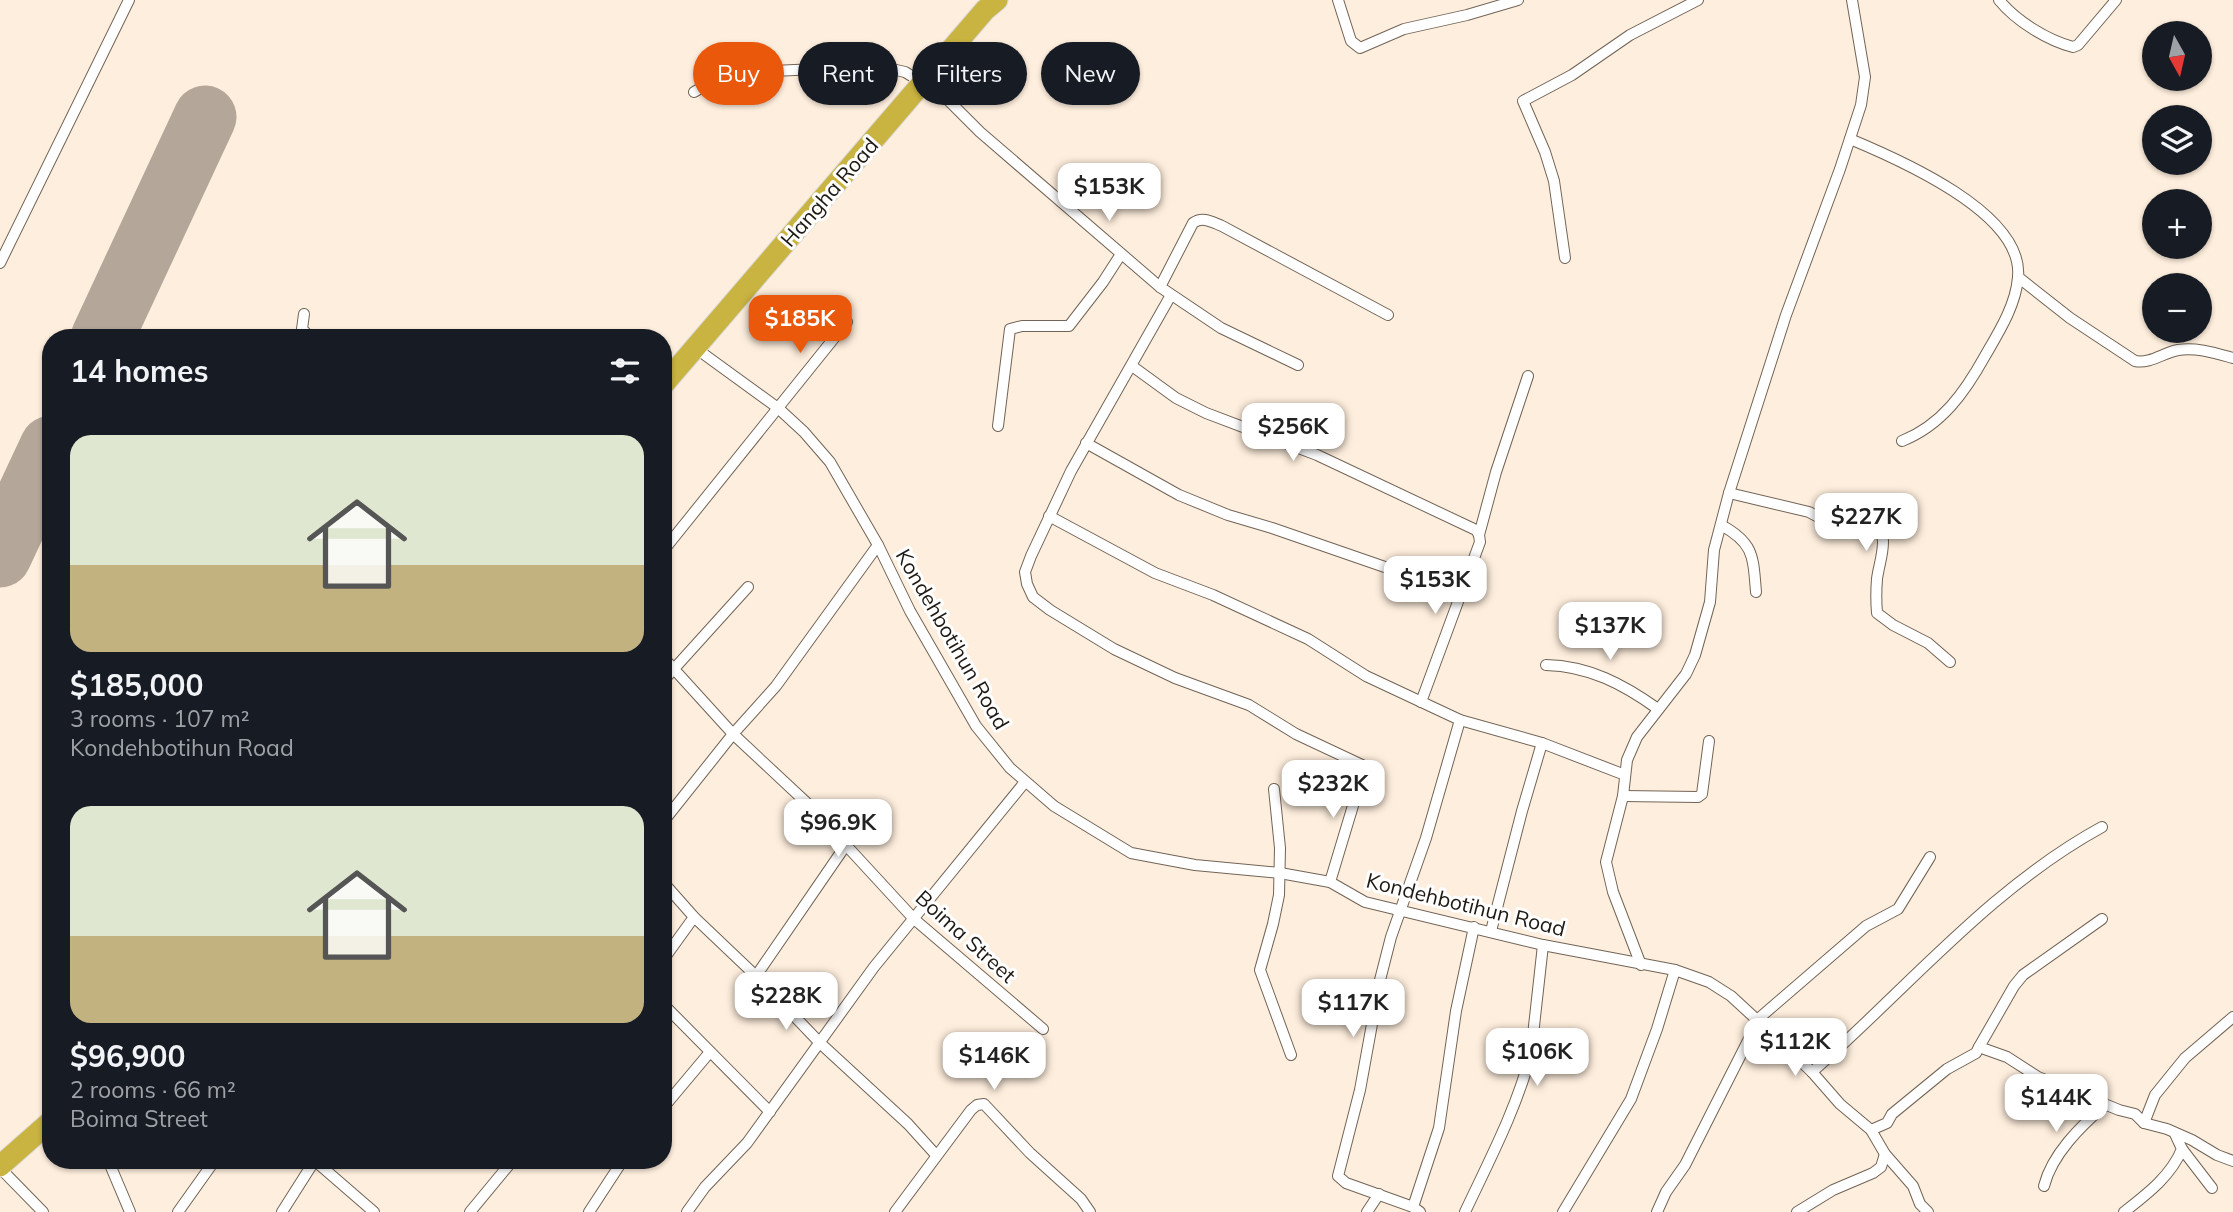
<!DOCTYPE html>
<html lang="en">
<head>
<meta charset="utf-8">
<style>
	:root { --surface:#171b24; --page:#20242c; --text:#f1f3f6; --muted:#9ea1a6; --accent:#ea580c }
	body { margin:0; font-family:Mulish,sans-serif; background:var(--page); color:var(--text); height:100vh; display:flex; flex-direction:column; font-size:26px; white-space:nowrap }
	* { box-sizing:border-box; margin:0 }
	p { font-size:23px; color:var(--muted) }
	.icon { flex:none; width:38px; height:38px; fill:none; stroke:currentColor; stroke-width:2; stroke-linecap:round; stroke-linejoin:round }
	.map { position:relative; flex:1; overflow:hidden }
	.panel { position:absolute; left:42px; top:329px; width:630px; height:840px; display:flex; flex-direction:column; background:var(--surface); border-radius:28px; box-shadow:0 2px 5px #0004 }
	.panel>* { flex:none }
	.guide { position:absolute; left:693px; top:42px; width:665px; height:63px; display:flex; gap:14px }
	.needle { width:46px; rotate:172deg }
	.controls { position:absolute; left:2142px; top:21px; display:grid; gap:14px }
	.controls a { display:grid; place-items:center; width:70px; height:70px; border-radius:50%; background:var(--surface); box-shadow:0 2px 5px #0004; font-size:35px }
	.price { position:absolute; translate:-50% -60px; padding:0 16px; border-radius:14px; background:#fff; color:#222; font-size:23px; line-height:46px; filter:drop-shadow(0 2px 4px #0008) }
	.price::after { content:''; position:absolute; left:50%; top:42px; width:21px; height:16px; margin-left:-10px; background:inherit; clip-path:polygon(0 0,100% 0,50% 100%) }
	.price.on { background:var(--accent); color:#fff }
	ul { padding:0; list-style:none }
	li { display:grid; align-content:center; gap:14px; height:371px; padding:0 28px }
	li span { display:grid; place-items:center; height:217px; border-radius:21px; color:#555 }
	li>.icon { margin-inline-start:auto }
	span .icon { width:126px; height:126px; fill:#fffc; stroke-width:1 }
	li b { font-size:30px }
	h2 { display:flex; justify-content:space-between; align-items:center; height:84px; padding:0 28px; font-size:30px }
	.tag { padding:0 24px; border-radius:32px; background:var(--surface); box-shadow:0 2px 5px #0004; font-size:24px; line-height:63px }
	.tag.on { background:var(--accent); color:#fff }
	.map>svg:first-child { display:block }
	.lines { fill:none; stroke-linecap:round; stroke-linejoin:round }
	.runway { stroke:#b4a79a; stroke-width:63 }
	.street-casing { stroke:#726456; stroke-width:12 }
	.highway-casing { stroke:#dbdad9; stroke-width:23 }
	.street { stroke:#fff; stroke-width:10 }
	.highway { stroke:#c9b341; stroke-width:21 }
	.labels { text-anchor:middle; dominant-baseline:central; stroke-width:6; stroke-linejoin:round; paint-order:stroke }
	.street-label { font-size:21px; fill:#1f1913; stroke:#fff }
</style>
</head>
<body>
<div class="map">
<svg width="2233" height="1212" viewBox="0 0 2233 1212">
	<rect width="100%" height="100%" fill="#feeedd"/>
	<g class="lines">
		<g class="runway">
			<polyline points="102,338 205,117"/>
			<polyline points="0,556 51,447"/>
		</g>
		<g class="street-casing">
			<g id="street">
				<polyline points="1338,0 1351,41 1360,48 1404,29 1467,15 1518,0"/>
				<path d="M1999,0C2016,21 2047,40 2073,47L2078,45L2116,0"/>
				<polyline points="694,92 718,78 732,73 860,67 883,67 905,72 943,95 980,132 1160,287 1221,328 1298,365"/>
				<path d="M1850,139C1898,159 2024,213 2018,277C2016,305 1999,332 1985,356C1965,392 1942,425 1902,441"/>
				<polyline points="1565,258 1554,181 1545,152 1523,101 1572,75 1630,35 1698,0"/>
				<polyline points="0,263 129,0"/>
				<path d="M2018,277L2070,318L2135,361C2150,364 2163,353 2178,350C2196,347 2215,353 2233,358"/>
				<path d="M1160,287L1193,223C1203,216 1212,222 1222,226L1388,315"/>
				<polyline points="1171,295 1071,471 1031,556 1025,572 1027,584 1033,597 1050,610 1114,649 1175,678 1249,705 1296,734 1362,765 1355,799 1330,882"/>
				<polyline points="304,314 302,329 311,338"/>
				<polyline points="694,347 778,408 804,432 830,462 878,545 910,611 976,726 1010,768 1054,806 1131,853 1195,865 1280,873 1330,882 1365,902 1543,945 1675,970 1709,982 1731,996 1757,1020 1812,1072 1840,1104 1871,1130 1885,1154 1913,1186 1920,1204 1928,1212"/>
				<polyline points="1132,366 1176,398 1206,413 1317,455 1476,530 1479,535"/>
				<polyline points="998,426 1010,329 1022,326 1069,326 1103,282 1121,254"/>
				<polyline points="1086,443 1179,495 1228,515 1272,528 1460,593"/>
				<path d="M1729,493L1809,512L1824,520L1840,524C1850,518 1861,515 1872,521C1892,533 1879,561 1877,579C1876,591 1876,601 1877,613L1893,625L1928,643L1950,662"/>
				<polyline points="1049,516 1155,573 1213,595 1308,639 1366,676 1460,720 1542,743 1625,775"/>
				<path d="M1721,525C1754,543 1753,556 1756,592"/>
				<polyline points="663,551 847,322"/>
				<polyline points="663,657 733,734 809,805 914,919 1043,1029"/>
				<path d="M1546,665C1589,666 1623,684 1658,709"/>
				<polyline points="663,681 748,587"/>
				<polyline points="1421,702 1480,542 1479,535 1496,472 1528,376"/>
				<polyline points="1274,789 1280,848 1279,895 1273,924 1260,970 1291,1055"/>
				<polyline points="1623,796 1698,797 1702,794 1709,741"/>
				<polyline points="663,822 733,734 776,686 878,545"/>
				<polyline points="663,882 694,917 756,976 820,1043 908,1124 936,1155"/>
				<polyline points="1491,931 1522,811 1542,743"/>
				<polyline points="663,960 694,917"/>
				<polyline points="1641,965 1613,892 1606,862 1623,796 1627,760 1637,737 1686,674 1695,655 1710,602 1714,550 1729,493 1786,315 1840,169 1861,105 1865,77 1852,0"/>
				<polyline points="756,976 846,845"/>
				<polyline points="663,1004 770,1112"/>
				<polyline points="1757,1020 1866,926 1898,909 1930,857"/>
				<polyline points="1979,1047 2014,986 2023,975 2102,919"/>
				<path d="M1812,1072C1907,989 1990,888 2102,827"/>
				<polyline points="663,1108 710,1052"/>
				<polyline points="2144,1123 2155,1095 2185,1058 2233,1017"/>
				<polyline points="1871,1130 1887,1123 1892,1114 1947,1069 1976,1053 1979,1047 2007,1057 2038,1077 2119,1110 2135,1114 2144,1123 2167,1129 2192,1140 2217,1155 2233,1161"/>
				<polyline points="2182,1149 2212,1188"/>
				<polyline points="108,1160 130,1212"/>
				<polyline points="314,1160 374,1212"/>
				<polyline points="0,1168 43,1212"/>
				<path d="M2044,1186C2052,1154 2081,1126 2105,1105"/>
				<polyline points="1413,1207 1439,1128 1456,1011 1474,927"/>
				<polyline points="178,1212 215,1160"/>
				<polyline points="282,1212 315,1160"/>
				<polyline points="470,1212 513,1160"/>
				<polyline points="589,1212 623,1160"/>
				<polyline points="687,1212 705,1187 747,1143 874,967 1025,782"/>
				<polyline points="895,1212 971,1110 977,1105 984,1104 1030,1153 1081,1199 1090,1212"/>
				<polyline points="1367,1212 1379,1194"/>
				<polyline points="1420,1212 1413,1207 1346,1183 1338,1176 1360,1090 1380,980 1391,937 1426,838 1460,720"/>
				<path d="M1465,1212C1489,1161 1517,1108 1531,1053L1543,945"/>
				<polyline points="1563,1212 1631,1099 1657,1029 1675,970"/>
				<polyline points="1657,1212 1666,1192 1685,1165 1758,1021"/>
				<polyline points="1797,1212 1833,1190 1873,1173 1881,1167 1885,1154"/>
				<path d="M2124,1212C2147,1194 2171,1176 2182,1149L2175,1134"/>
			</g>
		</g>
		<g class="highway-casing">
			<g id="highway">
				<polyline points="663,385 985,10 997,0"/>
				<polyline points="0,1166 51,1121"/>
			</g>
		</g>
		<use href="#street" class="street"/>
		<use href="#highway" class="highway"/>
	</g>
	<g class="labels">
		<g class="street-label">
			<text transform="translate(829 192) rotate(-49)">Hangha Road</text>
			<text transform="translate(953 639) rotate(60)">Kondehbotihun Road</text>
			<text transform="translate(1466 904) rotate(14)">Kondehbotihun Road</text>
			<text transform="translate(966 936) rotate(42)">Boima Street</text>
		</g>
	</g>
</svg>
<div class="controls">
<a><svg class="needle" viewBox="-14 -14 28 28"><path d="M0-13l5 13h-10z" fill="#e53935"/><path d="M0 13l5-13h-10z" fill="#9ea1a6"/></svg></a>
<a><svg class="icon" aria-label="layers" viewBox="0 0 24 24"><path d="M12 4l9 5-9 5-9-5zM3 14l9 5 9-5"/></svg></a>
<a>+</a>
<a>−</a>
</div>
<b class="price" style="left:1109px;top:223px">$153K</b>
<b class="price on" style="left:800px;top:355px">$185K</b>
<b class="price" style="left:1293px;top:463px">$256K</b>
<b class="price" style="left:1866px;top:553px">$227K</b>
<b class="price" style="left:1435px;top:616px">$153K</b>
<b class="price" style="left:1610px;top:662px">$137K</b>
<b class="price" style="left:1333px;top:820px">$232K</b>
<b class="price" style="left:838px;top:859px">$96.9K</b>
<b class="price" style="left:786px;top:1032px">$228K</b>
<b class="price" style="left:1353px;top:1039px">$117K</b>
<b class="price" style="left:1795px;top:1078px">$112K</b>
<b class="price" style="left:1537px;top:1088px">$106K</b>
<b class="price" style="left:994px;top:1092px">$146K</b>
<b class="price" style="left:2056px;top:1134px">$144K</b>
<div class="guide">
<a class="tag on">Buy</a>
<a class="tag">Rent</a>
<a class="tag">Filters</a>
<a class="tag">New</a>
</div>
<section class="panel">
<h2>14 homes<svg class="icon" aria-label="filters" viewBox="0 0 24 24"><path d="M4 7h16M4 17h16"/><circle cx="9" cy="7" r="2"/><circle cx="15" cy="17" r="2"/></svg></h2>
<ul>
<li><span style="background:linear-gradient(#dfe7d0 60%,#c2b280 0)"><svg class="icon" aria-label="home" viewBox="0 0 24 24"><path d="M3 11l9-7 9 7M6 9v11h12V9"/></svg></span><div><b>$185,000</b><p>3 rooms · 107 m²</p><p>Kondehbotihun Road</p></div></li>
<li><span style="background:linear-gradient(#dfe7d0 60%,#c2b280 0)"><svg class="icon" aria-label="home" viewBox="0 0 24 24"><path d="M3 11l9-7 9 7M6 9v11h12V9"/></svg></span><div><b>$96,900</b><p>2 rooms · 66 m²</p><p>Boima Street</p></div></li>
</ul>
</section>
</div>
</body>
</html>
